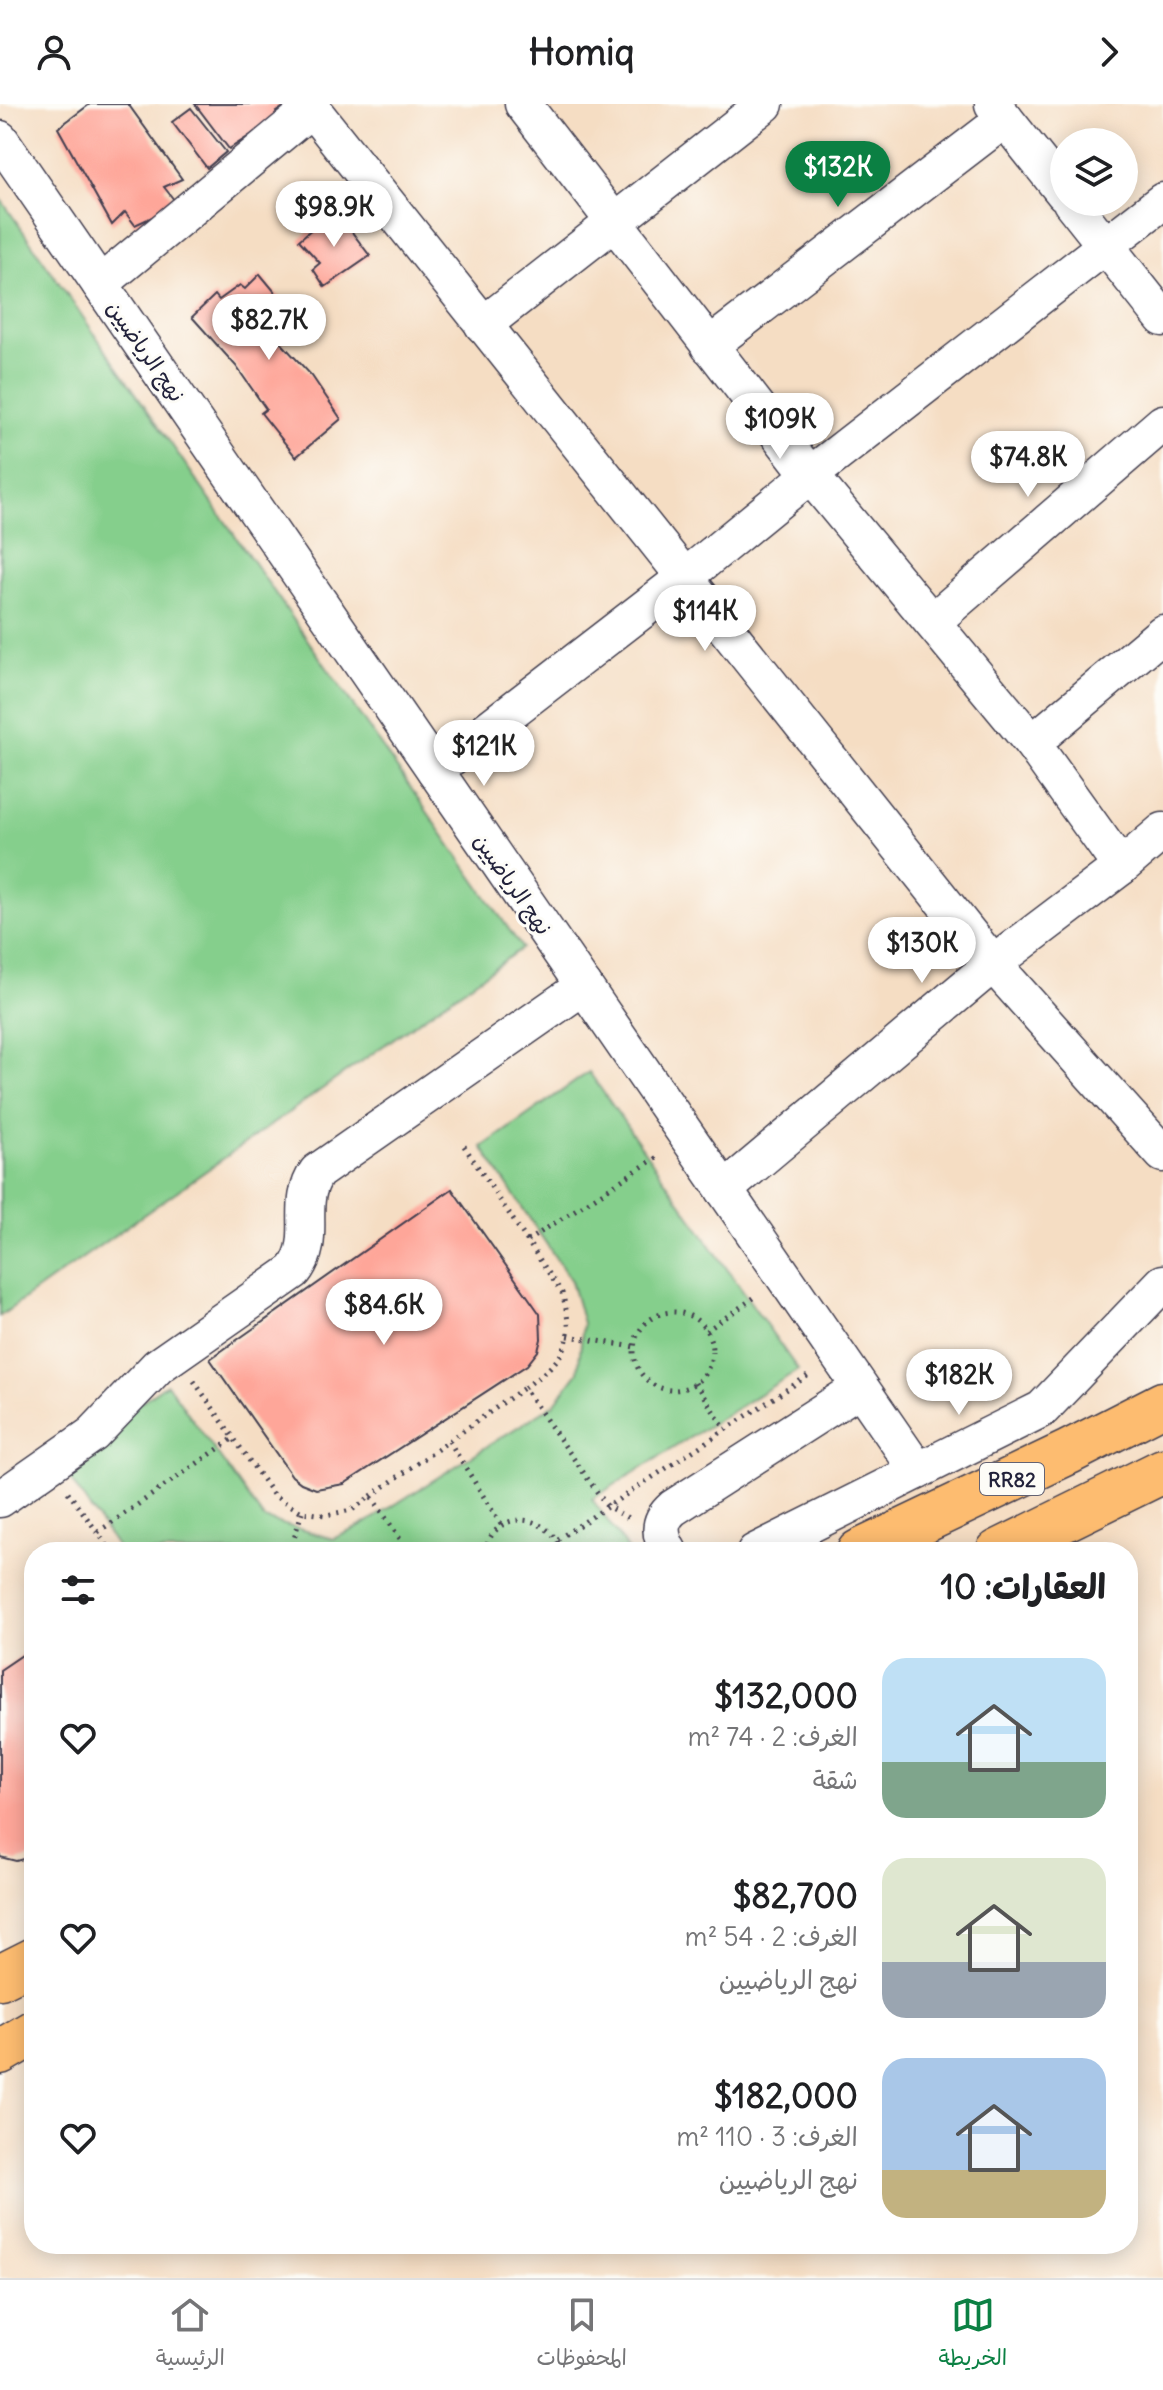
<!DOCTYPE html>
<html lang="ar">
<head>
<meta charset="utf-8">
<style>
	:root { --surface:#fff; --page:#f2f2f2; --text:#202124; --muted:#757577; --line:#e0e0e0; --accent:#0b8043 }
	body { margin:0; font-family:Delius,"Playpen Sans Arabic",sans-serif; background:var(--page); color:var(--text); direction:rtl; height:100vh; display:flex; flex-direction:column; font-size:30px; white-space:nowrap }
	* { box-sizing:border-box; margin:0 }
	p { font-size:26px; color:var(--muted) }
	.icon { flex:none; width:44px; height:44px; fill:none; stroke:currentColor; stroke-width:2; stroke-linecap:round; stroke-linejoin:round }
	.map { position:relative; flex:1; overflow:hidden; direction:ltr }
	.panel { position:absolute; left:24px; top:1438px; width:1114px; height:712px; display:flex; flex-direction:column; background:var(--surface); border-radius:32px; box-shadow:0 4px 20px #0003; direction:rtl }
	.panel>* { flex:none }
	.fabs { position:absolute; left:1050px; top:24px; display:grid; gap:16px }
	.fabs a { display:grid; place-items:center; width:88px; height:88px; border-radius:50%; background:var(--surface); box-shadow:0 4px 20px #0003; font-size:40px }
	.price { position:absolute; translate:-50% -68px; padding:0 18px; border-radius:28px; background:#fff; color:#222; font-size:26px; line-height:52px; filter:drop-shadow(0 2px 4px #0008) }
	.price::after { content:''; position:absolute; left:50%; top:48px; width:24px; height:18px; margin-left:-12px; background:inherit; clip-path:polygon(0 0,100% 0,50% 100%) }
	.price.selected { background:var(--accent); color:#fff }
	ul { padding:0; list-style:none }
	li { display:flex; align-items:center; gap:24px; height:200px; padding:0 32px }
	li span { display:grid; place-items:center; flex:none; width:224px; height:160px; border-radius:24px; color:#555 }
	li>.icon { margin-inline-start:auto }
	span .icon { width:96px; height:96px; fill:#fffc; stroke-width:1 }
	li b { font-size:34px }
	h2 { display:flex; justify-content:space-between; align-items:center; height:96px; padding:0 32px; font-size:34px }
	header { display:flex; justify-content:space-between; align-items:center; height:104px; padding:0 32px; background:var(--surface); font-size:36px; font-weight:700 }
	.tab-bar { display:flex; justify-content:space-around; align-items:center; height:112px; border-top:2px solid var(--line); background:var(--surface); font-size:22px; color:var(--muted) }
	.tab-bar a { display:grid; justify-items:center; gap:4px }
	.tab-bar .selected { color:var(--accent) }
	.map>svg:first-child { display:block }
	.green { fill:#85cf8c; stroke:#547864; stroke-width:2 }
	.building { fill:#fea699 }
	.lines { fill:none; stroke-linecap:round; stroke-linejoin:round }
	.minor-casing { stroke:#423e4f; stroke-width:39 }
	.major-casing { stroke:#423e4f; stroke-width:47 }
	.path { stroke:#423e4f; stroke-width:5; stroke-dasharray:2 6; stroke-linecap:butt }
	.minor { stroke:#fff; stroke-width:36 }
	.major { stroke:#fdbc70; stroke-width:44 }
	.labels { text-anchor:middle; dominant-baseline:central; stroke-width:6; stroke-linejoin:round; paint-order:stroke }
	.shield { fill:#fdfcf7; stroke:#646373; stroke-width:2 }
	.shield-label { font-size:20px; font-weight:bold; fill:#22223b }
	.street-label { font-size:22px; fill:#22223b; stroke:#fdfcf7 }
</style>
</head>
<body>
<header><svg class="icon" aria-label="forward" viewBox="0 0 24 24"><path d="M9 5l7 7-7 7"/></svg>Homiq<svg class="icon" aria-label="person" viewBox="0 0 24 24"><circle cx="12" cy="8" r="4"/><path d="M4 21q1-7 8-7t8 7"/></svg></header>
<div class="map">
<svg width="1163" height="2174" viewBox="0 0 1163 2174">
	<rect width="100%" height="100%" fill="#fdfcf7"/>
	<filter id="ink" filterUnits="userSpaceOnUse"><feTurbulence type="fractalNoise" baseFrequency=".0125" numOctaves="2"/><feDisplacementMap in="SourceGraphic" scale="16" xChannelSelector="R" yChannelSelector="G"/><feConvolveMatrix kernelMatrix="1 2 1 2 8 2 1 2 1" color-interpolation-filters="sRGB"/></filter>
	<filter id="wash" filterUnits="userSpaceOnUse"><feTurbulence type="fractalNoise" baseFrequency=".006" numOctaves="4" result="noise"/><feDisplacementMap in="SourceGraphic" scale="32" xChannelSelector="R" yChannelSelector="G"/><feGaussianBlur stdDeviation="1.8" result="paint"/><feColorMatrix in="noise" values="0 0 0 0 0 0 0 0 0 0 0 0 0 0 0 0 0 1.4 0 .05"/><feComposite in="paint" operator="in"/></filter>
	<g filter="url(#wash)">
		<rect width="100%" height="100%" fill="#f5ddc3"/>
		<g class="green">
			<polygon points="0,94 522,844 0,1212"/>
			<polygon points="589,968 798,1266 592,1395 630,1448 120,1448 57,1356 167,1280 264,1415 333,1435 361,1422 554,1300 578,1268 583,1219 571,1177 482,1043"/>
		</g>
		<g id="blocks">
			<g class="building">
				<polygon points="90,0 128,0 182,75 164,83 178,101 135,121 125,108 112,121 58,24"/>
				<polygon points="195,0 288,0 276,8 279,13 229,45"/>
				<polygon points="191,4 226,48 207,64 172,18"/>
				<polygon points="329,110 334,118 339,111 370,152 325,183 313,165 320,159 299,136"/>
				<polygon points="260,170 295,212 273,230 312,272 341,315 296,353 261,309 266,305 236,262 192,213 215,191 219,196 240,181 245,185"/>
				<polygon points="452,1085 540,1210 541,1235 538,1247 527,1261 344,1380 316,1385 301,1379 292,1372 210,1255"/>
				<polygon points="34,1543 34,1752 16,1757 0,1753 0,1566"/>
			</g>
		</g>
	</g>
	<g filter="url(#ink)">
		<use href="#blocks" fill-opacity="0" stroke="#423e4f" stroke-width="2"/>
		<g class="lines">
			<g class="minor-casing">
				<g id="minor">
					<polyline points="308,0 993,860 1163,1050"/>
					<polyline points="523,0 810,371 1032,639 1121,763"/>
					<polyline points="993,0 1064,89"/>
					<polyline points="0,35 918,1367"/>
					<polyline points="1071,98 1163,214"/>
					<polyline points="100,180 311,5"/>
					<polyline points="483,221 765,0"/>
					<polyline points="709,242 1005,15"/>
					<polyline points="932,518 1163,319"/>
					<polyline points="1032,639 1163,529"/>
					<polyline points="435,666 684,474 810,371 1163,97"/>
					<polyline points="724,1086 993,860 1121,763 1163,727"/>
					<path d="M0,1395L93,1330L158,1262L294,1167C319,1134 294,1101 317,1068L584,882"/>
					<path d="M669,1448C659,1431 658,1417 673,1404L860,1284"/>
					<polyline points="755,1448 1042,1305 1163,1179"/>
				</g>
			</g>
			<g class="major-casing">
				<g id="major">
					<polyline points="859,1448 1069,1348 1163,1300"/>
					<polyline points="998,1448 1163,1367"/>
					<polyline points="0,1873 34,1856"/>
					<polyline points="0,1948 34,1928"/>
				</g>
			</g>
			<g class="path">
				<path d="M464,1042L562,1189C577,1241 565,1254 524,1284L607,1402L628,1414"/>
				<polyline points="527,1137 659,1052"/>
				<circle cx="673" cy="1247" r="39"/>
				<polyline points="706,1227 758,1191"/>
				<polyline points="568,1232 634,1243"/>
				<polyline points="194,1277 274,1392 302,1408 326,1411 352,1406 371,1392 409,1448"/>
				<polyline points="695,1279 725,1325"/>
				<polyline points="449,1337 502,1422"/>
				<polyline points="68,1388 112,1448"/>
				<polyline points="371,1392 524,1284"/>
				<polyline points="98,1428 234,1334"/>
				<polyline points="558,1435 812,1269"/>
				<polyline points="290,1448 302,1408"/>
				<path d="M485,1448C494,1403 549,1408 562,1448"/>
			</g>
			<use href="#minor" class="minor"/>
			<use href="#major" class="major"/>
		</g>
	</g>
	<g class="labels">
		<rect class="shield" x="980" y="1359" width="64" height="32" rx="6"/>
		<g class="shield-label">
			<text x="1012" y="1375">RR82</text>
		</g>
		<g class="street-label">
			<text transform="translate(146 247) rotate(55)">نهج الرياضيين</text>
			<text transform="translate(513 780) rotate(55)">نهج الرياضيين</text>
		</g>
	</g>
</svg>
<div class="fabs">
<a><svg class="icon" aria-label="layers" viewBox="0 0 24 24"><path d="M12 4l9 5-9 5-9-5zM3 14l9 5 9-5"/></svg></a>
</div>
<b class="price selected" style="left:838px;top:105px">$132K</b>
<b class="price" style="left:334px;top:145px">$98.9K</b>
<b class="price" style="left:269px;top:258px">$82.7K</b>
<b class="price" style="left:780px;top:357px">$109K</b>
<b class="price" style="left:1028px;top:395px">$74.8K</b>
<b class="price" style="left:705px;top:549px">$114K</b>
<b class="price" style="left:484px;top:684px">$121K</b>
<b class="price" style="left:922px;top:881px">$130K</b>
<b class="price" style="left:384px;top:1243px">$84.6K</b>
<b class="price" style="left:959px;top:1313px">$182K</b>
<section class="panel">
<h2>العقارات: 10<svg class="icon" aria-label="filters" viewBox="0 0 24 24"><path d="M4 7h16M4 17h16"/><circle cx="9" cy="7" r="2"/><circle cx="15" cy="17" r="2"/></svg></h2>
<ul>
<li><span style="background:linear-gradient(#bfe0f5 65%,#7fa58c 0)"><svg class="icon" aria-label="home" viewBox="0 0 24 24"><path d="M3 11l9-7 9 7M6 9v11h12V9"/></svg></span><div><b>$132,000</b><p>الغرف: 2 · 74 m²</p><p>شقة</p></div><svg class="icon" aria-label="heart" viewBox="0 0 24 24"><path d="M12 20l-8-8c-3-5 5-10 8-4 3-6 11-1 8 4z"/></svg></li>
<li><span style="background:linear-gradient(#dfe7d0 65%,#9aa5b1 0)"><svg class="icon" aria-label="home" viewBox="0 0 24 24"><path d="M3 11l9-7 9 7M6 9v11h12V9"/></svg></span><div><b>$82,700</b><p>الغرف: 2 · 54 m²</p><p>نهج الرياضيين</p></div><svg class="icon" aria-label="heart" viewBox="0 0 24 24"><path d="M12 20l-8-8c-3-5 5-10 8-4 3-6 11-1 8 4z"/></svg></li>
<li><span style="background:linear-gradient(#a9c7e8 70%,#c2b280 0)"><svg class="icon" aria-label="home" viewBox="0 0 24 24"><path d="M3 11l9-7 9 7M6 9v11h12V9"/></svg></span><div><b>$182,000</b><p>الغرف: 3 · 110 m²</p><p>نهج الرياضيين</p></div><svg class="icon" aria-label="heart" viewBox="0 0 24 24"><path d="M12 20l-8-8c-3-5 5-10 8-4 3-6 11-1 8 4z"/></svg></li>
</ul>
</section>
</div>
<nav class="tab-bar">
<a class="selected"><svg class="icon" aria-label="map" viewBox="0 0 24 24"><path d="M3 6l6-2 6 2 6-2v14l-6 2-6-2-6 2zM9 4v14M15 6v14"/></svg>الخريطة</a>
<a><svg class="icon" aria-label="saved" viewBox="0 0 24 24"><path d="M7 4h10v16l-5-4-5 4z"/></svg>المحفوظات</a>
<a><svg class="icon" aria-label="home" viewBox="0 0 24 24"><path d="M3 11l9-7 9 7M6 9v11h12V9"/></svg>الرئيسية</a>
</nav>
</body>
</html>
